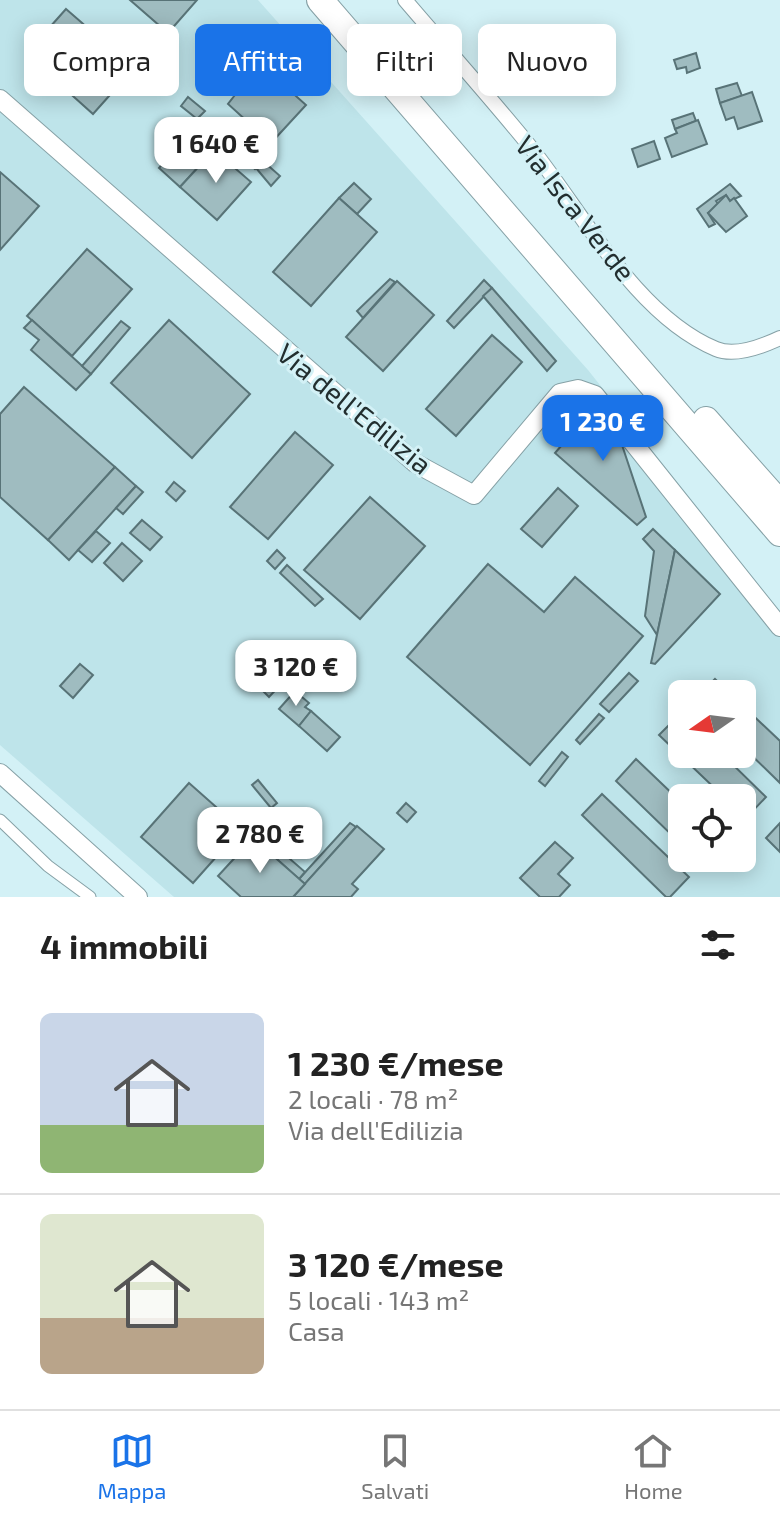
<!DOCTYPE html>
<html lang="it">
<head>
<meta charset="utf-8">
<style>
	:root { --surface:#fff; --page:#f6f6f6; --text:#222; --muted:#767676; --line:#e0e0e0; --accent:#1a73e8 }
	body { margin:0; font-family:"Exo 2",sans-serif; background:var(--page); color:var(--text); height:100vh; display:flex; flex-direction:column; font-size:30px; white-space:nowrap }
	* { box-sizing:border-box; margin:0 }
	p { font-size:26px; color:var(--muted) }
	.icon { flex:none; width:44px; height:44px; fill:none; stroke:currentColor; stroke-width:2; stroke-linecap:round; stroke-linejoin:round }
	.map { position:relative; height:897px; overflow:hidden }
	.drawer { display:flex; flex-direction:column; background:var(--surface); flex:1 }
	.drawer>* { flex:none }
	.hud { position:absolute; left:24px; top:24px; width:732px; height:72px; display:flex; gap:16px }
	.needle { width:52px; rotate:256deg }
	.controls { position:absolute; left:668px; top:680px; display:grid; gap:16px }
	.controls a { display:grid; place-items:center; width:88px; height:88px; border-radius:12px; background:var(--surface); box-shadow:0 4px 20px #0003; font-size:40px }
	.price { position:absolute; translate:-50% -68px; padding:0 18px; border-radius:16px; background:#fff; color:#222; font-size:26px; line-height:52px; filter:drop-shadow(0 2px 4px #0008) }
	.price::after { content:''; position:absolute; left:50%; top:48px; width:24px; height:18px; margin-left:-12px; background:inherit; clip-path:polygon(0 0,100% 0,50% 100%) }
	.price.current { background:var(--accent); color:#fff }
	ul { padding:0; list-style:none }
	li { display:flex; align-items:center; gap:24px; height:200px; padding:0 40px }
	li+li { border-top:2px solid var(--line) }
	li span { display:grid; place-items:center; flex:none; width:224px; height:160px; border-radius:12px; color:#555 }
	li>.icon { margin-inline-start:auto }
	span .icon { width:96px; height:96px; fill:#fffc; stroke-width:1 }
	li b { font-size:34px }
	h2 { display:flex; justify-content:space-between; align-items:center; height:96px; padding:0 40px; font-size:34px }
	.pill { padding:0 28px; border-radius:12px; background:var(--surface); box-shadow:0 4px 20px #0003; font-size:28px; line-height:72px }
	.pill.current { background:var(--accent); color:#fff }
	.menu { display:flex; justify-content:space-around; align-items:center; height:112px; border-top:2px solid var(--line); background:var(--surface); font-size:22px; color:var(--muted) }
	.menu a { display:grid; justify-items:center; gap:4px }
	.menu .current { color:var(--accent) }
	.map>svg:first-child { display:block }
	.built { fill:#bee4ea; fill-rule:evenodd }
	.building { fill:#9fbcc0; stroke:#587377; stroke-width:2 }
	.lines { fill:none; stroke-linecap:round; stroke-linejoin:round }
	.pedestrian-casing { stroke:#86a1a6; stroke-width:13 }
	.minor-casing { stroke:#86a1a6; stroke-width:16 }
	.tertiary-casing { stroke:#86a1a6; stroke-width:20 }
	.motorway-casing { stroke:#86a1a6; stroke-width:28 }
	.pedestrian { stroke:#fff; stroke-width:11 }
	.minor { stroke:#fff; stroke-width:14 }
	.tertiary { stroke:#fff; stroke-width:18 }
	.motorway { stroke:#fff; stroke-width:26 }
	.labels { text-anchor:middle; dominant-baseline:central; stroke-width:6; stroke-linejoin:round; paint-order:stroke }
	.street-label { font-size:28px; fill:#222e2f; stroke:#d3f1f6 }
</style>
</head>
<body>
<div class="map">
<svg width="780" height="897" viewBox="0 0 780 897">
	<rect width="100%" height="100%" fill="#d3f1f6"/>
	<path class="built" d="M0,0H258L588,370L780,611V897H174L0,745ZM682,694H742V754H682ZM682,798H742V858H682Z"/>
	<g class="building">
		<polygon points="130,0 197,0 168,33"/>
		<polygon points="66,9 134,68 93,114 26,54"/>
		<polygon points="696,53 700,68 687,73 686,67 677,69 674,60"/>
		<polygon points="249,54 306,105 271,143 228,104 235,95 222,84"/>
		<polygon points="737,83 742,96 720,103 716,89"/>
		<polygon points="752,92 762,121 738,129 734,117 726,120 720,103"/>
		<polygon points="188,97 205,111 197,119 181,106"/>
		<polygon points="693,113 696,121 675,129 672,120"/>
		<polygon points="698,120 707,144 672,157 665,138 677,133 675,129"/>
		<polygon points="192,131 214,150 180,187 159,168"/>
		<polygon points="654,141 660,159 638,167 632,149"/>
		<polygon points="214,150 251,182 217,220 180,187"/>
		<polygon points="250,150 263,161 255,169 243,158"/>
		<polygon points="263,161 280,176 271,186 256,168"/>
		<polygon points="0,172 39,206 0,250"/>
		<polygon points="354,183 371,199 357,214 339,198"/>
		<polygon points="730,184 741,196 730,201 726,195 716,201 719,205 708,213 715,224 709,227 697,209"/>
		<polygon points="726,195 730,201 734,198 747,216 726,232 708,213"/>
		<polygon points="339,198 377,232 311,306 273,272"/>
		<polygon points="87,249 132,289 72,356 27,316"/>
		<polygon points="390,279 395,282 363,318 357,311"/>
		<polygon points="484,280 492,288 454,328 447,321"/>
		<polygon points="397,281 434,315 383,371 346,337"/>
		<polygon points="492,288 556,361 547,371 483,296"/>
		<polygon points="32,320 91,374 76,390 31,350 39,340 24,328"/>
		<polygon points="169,320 250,394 192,458 111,383"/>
		<polygon points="121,321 130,328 91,374 82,366"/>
		<polygon points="492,335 522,362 456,436 426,409"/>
		<polygon points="24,387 115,467 48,540 0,497 0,414"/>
		<polygon points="596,406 617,430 646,517 637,525 555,453"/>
		<polygon points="295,432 333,465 268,539 230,507"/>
		<polygon points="115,467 136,486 69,560 48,540"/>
		<polygon points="174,482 185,491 176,501 166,492"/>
		<polygon points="136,486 143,492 123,514 116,508"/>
		<polygon points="558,488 578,506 542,547 521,529"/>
		<polygon points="370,497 425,546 360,619 304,570"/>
		<polygon points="142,520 162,537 150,550 130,533"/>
		<polygon points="653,529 675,550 657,635 645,616 654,551 643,539"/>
		<polygon points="96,531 110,543 92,562 78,550"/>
		<polygon points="122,543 142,561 123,581 104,563"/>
		<polygon points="277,550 285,558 275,569 267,561"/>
		<polygon points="675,550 720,594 655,664 651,663"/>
		<polygon points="488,564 544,612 575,577 643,636 530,765 407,657"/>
		<polygon points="287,565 323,599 315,606 280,573"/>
		<polygon points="80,664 93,675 73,698 60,686"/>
		<polygon points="629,673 638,681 609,712 600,704"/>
		<polygon points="276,675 283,682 269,697 262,690"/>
		<polygon points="715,679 731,694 700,694"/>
		<polygon points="295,691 309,703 305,707 311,711 299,726 279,709"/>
		<polygon points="742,705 780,741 780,783 742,746"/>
		<polygon points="311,711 340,737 327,751 299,726"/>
		<polygon points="599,714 604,718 580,744 576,740"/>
		<polygon points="680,714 682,754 722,754 766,797 746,818 742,815 742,798 725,798 659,735"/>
		<polygon points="562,752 568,757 545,786 539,781"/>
		<polygon points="636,759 682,803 682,845 616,781"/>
		<polygon points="258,780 277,803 271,808 252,785"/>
		<polygon points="189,783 241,829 193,883 141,837"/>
		<polygon points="602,794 689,877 670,897 666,897 582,815"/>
		<polygon points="406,803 416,812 407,822 397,813"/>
		<polygon points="265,809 271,815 251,835 244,830"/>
		<polygon points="350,823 356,827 305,884 299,879"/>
		<polygon points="780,823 780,852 766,838"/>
		<polygon points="357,826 384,849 352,884 358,889 351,897 293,897"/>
		<polygon points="259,832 305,872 299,879 253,838"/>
		<polygon points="253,838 305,884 293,897 241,897 218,876"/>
		<polygon points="555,842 573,858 558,874 570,885 559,897 540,897 520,878"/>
	</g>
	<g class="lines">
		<g class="pedestrian-casing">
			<polyline id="pedestrian" points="0,820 48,866 90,897"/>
		</g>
		<g class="minor-casing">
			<path id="minor" d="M405,0C446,48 488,95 528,144C582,211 635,315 716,349C735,357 763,346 780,338"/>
		</g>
		<g class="tertiary-casing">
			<g id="tertiary">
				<polyline points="0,99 415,463 474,495 560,393 578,389 595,395 780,627"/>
				<polyline points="0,773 138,897"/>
			</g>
		</g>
		<g class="motorway-casing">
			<g id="motorway">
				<polyline points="320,0 780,533"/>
				<polyline points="706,420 780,504"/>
			</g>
		</g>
		<use href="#pedestrian" class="pedestrian"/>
		<use href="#minor" class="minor"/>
		<use href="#tertiary" class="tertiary"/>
		<use href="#motorway" class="motorway"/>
	</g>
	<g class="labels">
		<g class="street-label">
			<text transform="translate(576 208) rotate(52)">Via Isca Verde</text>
			<text transform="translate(355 408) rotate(39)">Via dell'Edilizia</text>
		</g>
	</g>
</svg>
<div class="controls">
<a><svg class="needle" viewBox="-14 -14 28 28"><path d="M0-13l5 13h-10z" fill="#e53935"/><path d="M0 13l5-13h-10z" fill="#767676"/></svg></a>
<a><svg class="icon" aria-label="locate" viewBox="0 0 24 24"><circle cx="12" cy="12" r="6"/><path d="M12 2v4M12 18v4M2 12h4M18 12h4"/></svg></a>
</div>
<b class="price" style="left:216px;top:185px">1 640 €</b>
<b class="price current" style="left:603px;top:463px">1 230 €</b>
<b class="price" style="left:296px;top:708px">3 120 €</b>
<b class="price" style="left:260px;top:875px">2 780 €</b>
<div class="hud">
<a class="pill">Compra</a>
<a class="pill current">Affitta</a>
<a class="pill">Filtri</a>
<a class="pill">Nuovo</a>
</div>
</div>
<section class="drawer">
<h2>4 immobili<svg class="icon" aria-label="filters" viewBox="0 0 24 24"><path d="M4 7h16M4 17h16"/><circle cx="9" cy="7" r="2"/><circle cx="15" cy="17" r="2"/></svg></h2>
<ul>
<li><span style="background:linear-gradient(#c9d6e8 70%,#8fb573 0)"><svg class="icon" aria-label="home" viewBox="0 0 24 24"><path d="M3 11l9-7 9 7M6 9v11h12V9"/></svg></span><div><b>1 230 €/mese</b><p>2 locali · 78 m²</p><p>Via dell'Edilizia</p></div></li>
<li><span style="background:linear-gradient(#dfe7d0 65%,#b9a48a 0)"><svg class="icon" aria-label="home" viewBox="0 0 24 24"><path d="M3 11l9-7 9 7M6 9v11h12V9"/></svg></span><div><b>3 120 €/mese</b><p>5 locali · 143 m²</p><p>Casa</p></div></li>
</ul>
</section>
<nav class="menu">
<a class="current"><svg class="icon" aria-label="map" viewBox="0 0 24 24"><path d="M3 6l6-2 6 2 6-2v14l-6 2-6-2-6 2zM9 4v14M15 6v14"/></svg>Mappa</a>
<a><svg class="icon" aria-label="saved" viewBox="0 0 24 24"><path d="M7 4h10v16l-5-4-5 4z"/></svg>Salvati</a>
<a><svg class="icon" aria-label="home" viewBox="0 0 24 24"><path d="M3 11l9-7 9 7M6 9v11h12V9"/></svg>Home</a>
</nav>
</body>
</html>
